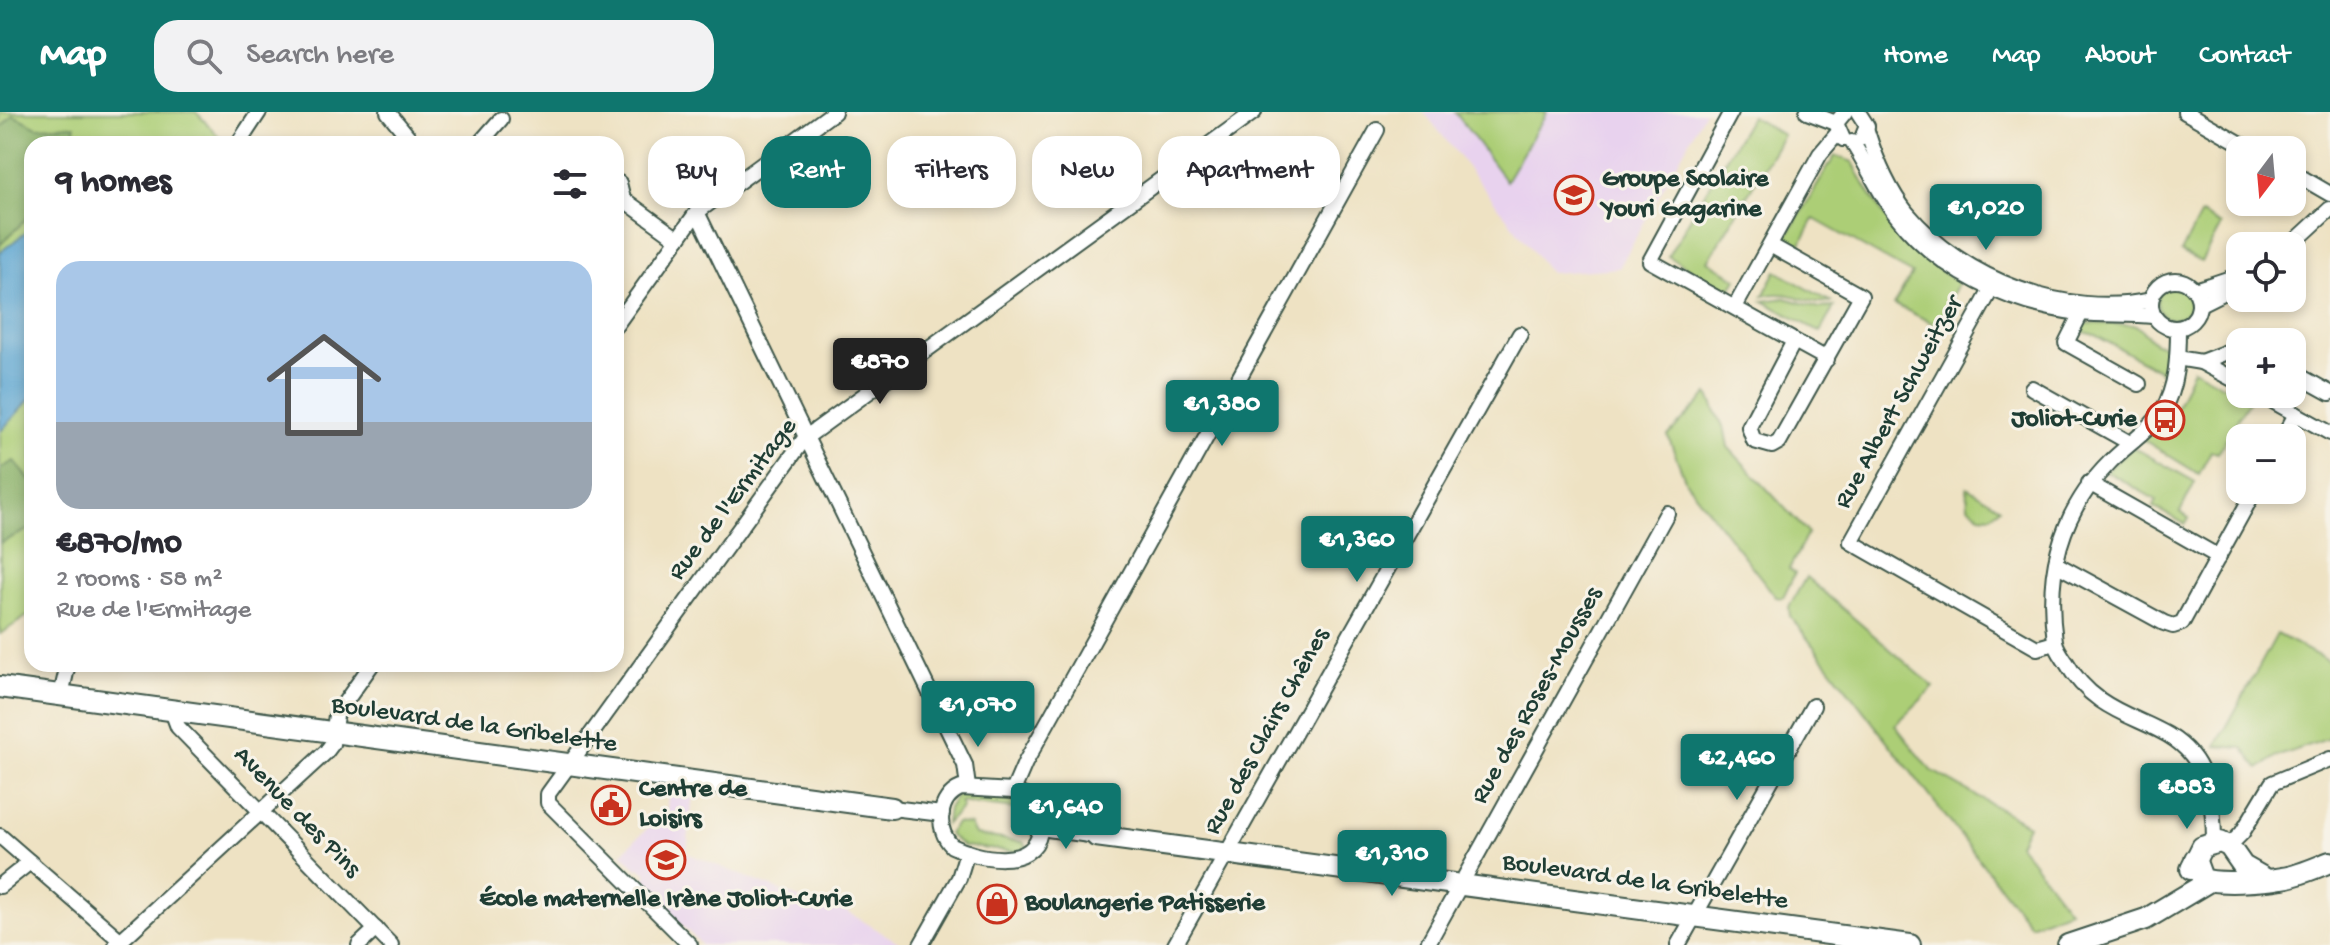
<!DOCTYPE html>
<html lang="en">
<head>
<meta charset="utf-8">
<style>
	:root { --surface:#fff; --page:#f2f2f3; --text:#2b2b33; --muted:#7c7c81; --line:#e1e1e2; --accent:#0f766e }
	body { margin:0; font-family:"Gochi Hand",sans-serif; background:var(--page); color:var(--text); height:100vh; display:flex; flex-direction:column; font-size:30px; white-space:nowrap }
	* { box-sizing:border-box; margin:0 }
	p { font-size:26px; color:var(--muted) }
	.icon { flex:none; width:44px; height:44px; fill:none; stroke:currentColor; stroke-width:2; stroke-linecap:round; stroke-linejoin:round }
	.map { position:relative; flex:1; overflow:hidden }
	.panel { position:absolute; left:24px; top:24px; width:600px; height:536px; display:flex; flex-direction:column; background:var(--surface); border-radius:24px; box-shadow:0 4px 12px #0003 }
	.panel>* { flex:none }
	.top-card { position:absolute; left:648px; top:24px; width:760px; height:72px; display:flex; gap:16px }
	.needle { width:52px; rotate:196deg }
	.fabs { position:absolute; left:2226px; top:24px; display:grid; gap:16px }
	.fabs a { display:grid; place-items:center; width:80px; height:80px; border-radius:16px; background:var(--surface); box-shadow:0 4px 12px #0003; font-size:40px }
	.price { position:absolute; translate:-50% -68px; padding:0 18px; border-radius:8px; background:var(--accent); color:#fff; font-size:26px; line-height:52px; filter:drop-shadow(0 2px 4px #0008) }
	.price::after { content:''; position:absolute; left:50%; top:48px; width:24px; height:18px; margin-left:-12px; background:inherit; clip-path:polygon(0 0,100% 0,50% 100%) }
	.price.selected { background:#222; color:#fff }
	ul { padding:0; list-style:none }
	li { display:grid; align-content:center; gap:16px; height:424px; padding:0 32px }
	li+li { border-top:2px solid var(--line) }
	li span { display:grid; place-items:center; height:248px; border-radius:24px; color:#555 }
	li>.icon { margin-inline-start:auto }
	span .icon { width:144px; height:144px; fill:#fffc; stroke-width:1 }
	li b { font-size:34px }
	h2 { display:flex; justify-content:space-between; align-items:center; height:96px; padding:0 32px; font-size:34px }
	.tag { padding:0 28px; border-radius:24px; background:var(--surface); box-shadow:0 4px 12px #0003; font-size:28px; line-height:72px }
	.tag.selected { background:var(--accent); color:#fff }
	header { display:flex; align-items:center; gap:48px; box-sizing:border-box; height:112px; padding:0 40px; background:var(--accent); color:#fff }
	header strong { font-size:38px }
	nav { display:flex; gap:44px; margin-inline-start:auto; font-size:28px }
	.search { width:560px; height:72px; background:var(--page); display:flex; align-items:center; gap:20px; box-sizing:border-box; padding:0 28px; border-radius:24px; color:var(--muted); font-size:30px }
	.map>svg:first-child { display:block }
	.built { fill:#e8d2ee }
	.green { fill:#acce76; stroke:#668655; stroke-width:2 }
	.forest { fill:#89b167; stroke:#54774e; stroke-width:2 }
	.water { fill:#5aa4d1; stroke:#3c7082; stroke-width:2 }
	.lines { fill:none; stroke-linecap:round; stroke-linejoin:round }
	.minor-casing { stroke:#3e5649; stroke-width:18 }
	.secondary-casing { stroke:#3e5649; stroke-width:24 }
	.minor { stroke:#fff; stroke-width:14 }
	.secondary { stroke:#fff; stroke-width:20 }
	.labels { text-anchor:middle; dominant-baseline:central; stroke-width:6; stroke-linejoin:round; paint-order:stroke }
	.poi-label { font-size:26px; font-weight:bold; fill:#1f3d34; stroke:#f7f3e8; text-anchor:start }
	.street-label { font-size:26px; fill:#1f3d34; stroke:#f7f3e8 }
</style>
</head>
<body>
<header>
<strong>Map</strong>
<div class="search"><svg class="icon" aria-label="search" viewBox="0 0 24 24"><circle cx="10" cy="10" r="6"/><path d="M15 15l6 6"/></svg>Search here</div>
<nav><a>Home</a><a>Map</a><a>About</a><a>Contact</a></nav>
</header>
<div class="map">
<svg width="2330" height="833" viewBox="0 0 2330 833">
	<rect width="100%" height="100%" fill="#f7f3e8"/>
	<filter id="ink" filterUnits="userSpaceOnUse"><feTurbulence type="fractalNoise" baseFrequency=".0125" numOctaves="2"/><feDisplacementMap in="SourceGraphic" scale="16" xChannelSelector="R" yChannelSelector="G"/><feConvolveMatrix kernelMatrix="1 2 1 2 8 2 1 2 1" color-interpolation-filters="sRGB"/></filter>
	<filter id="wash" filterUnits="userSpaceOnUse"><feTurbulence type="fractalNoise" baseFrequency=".006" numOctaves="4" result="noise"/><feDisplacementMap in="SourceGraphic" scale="32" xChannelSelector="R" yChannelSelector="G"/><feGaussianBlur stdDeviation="1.8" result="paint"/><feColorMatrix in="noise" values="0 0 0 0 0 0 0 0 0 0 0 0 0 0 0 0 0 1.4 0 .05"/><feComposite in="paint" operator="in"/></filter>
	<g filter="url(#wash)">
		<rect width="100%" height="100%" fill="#eee2c3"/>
		<g class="built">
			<polygon points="1424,0 1705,0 1619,156 1550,161"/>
			<polygon points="676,679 693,682 687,741 811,791 816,800 831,790 903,833 702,833 642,774 647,761 640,755 638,758 622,741 667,697 668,683 675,683"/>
		</g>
		<g class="green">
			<polygon points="0,0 196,0 226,32 32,32 32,501 0,522"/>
			<polygon points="1455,0 1547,0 1506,69"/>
			<polygon points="1751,4 1783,23 1708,149 1737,167 1729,180 1668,144"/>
			<path d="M1835,44L1853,50C1876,102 1911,140 1958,171L1938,214L1894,192L1912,162L1814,107L1799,135L1785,127Z"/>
			<polygon points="2201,102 2221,113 2201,150 2181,140"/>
			<path d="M1776,159L1831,190C1806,194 1792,176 1763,184Z"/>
			<circle cx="2173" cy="191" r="16"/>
			<polygon points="1785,186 1820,196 1834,195 1820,220 1763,189"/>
			<polygon points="2081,211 2136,213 2155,231 2166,234 2164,261 2095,223 2080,219"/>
			<polygon points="2193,257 2249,288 2218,341 2211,339 2199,362 2142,327 2171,307"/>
			<polygon points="1708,282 1725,319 1728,335 1808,421 1789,457 1795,461 1783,486 1776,485 1686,370 1668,324"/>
			<polygon points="2133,335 2195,370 2180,400 2189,406 2185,412 2153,395 2156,388 2106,359"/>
			<polygon points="1967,375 2000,395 1991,404 1980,403 1968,394"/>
			<polygon points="1806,465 1934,575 1895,613 1931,658 2028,713 2019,732 2069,798 2030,813 1790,504 1789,495"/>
			<polygon points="2277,522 2330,550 2330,626 2276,645 2259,657 2243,636 2216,634"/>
			<polygon points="958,682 1025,686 1034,695 1034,726 1022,698 960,690 962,695 946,712 948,696"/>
			<polygon points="956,711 970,713 975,723 1023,730 1028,736 1016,740 963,734 948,722"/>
		</g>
		<g class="forest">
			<polygon points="13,3 37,15 75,13 75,32 32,32 32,101 0,133 0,17"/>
			<polygon points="14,349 32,370 32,416 0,431 0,357"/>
		</g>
		<polygon class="water" points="32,116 32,285 0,320 0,140"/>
	</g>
	<g filter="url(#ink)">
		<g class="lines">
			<g class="minor-casing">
				<g id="minor">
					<polyline points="388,0 414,32"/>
					<polyline points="1731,0 1650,149 1827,247"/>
					<polyline points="1807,0 1836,11"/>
					<polyline points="1858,0 1867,14 1862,26"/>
					<polyline points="2185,0 2252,38"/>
					<path d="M1867,19C1876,48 1888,77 1907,101C1963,168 2066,207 2151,188"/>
					<polyline points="1843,27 1836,11 1845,0"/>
					<path d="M1852,30C1868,54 1878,80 1896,103C1938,159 2011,193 2080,201C2105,203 2129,202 2153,204"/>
					<polyline points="238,32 259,0"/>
					<polyline points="479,32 501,7"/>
					<polyline points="2292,60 2330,82"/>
					<polyline points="619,71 623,87 678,127"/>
					<polyline points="697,100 965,653 968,675"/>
					<polyline points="1770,133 1861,184 1779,330 1772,334 1754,329 1749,315 1794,229"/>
					<polyline points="2290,134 2330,97"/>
					<circle cx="2175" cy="192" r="24"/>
					<polyline points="1992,176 1851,430 2037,536 2055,531"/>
					<polyline points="2195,178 2240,163"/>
					<polyline points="2200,192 2240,172"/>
					<polyline points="1735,195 1820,42 1837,22"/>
					<polyline points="2081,201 2066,231 2139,272"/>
					<polyline points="616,213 697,100 834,0"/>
					<path d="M2178,216C2178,244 2177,275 2162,299C2149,319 2127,333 2110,350C2061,399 2045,460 2055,529C2056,536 2062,544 2066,550C2115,637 2214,584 2214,729"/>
					<polyline points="2177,246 2201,250 2240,271"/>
					<polyline points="2201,250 2240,235"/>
					<polyline points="2292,260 2330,281"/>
					<polyline points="2032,276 2130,331"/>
					<polyline points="2260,282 2330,321"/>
					<polyline points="2283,326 2296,302"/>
					<polyline points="2089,371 2219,445"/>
					<polyline points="2056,452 2164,511 2173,514 2182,511 2255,378"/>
					<polyline points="61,583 68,552"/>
					<polyline points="172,599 178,615 391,833"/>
					<path d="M961,676L1013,679L1037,689C1042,700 1042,709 1040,720C1033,758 978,747 952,734C935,717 938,685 961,676Z"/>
					<polyline points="1013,679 1025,651 1377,18"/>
					<polyline points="892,696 942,702"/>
					<polyline points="1041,716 1096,724"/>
					<polyline points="0,724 121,829"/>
					<polyline points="2229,734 2242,721 2272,671 2330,647"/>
					<polyline points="0,774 30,750"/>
					<polyline points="116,833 326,640 332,632 336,603 372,552"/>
					<polyline points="359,833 376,817"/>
					<polyline points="690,833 548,691 548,682 805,326 1254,0"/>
					<polyline points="921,833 959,766 967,740"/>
					<polyline points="1175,833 1520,222"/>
					<polyline points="1427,833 1667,401"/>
					<polyline points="1678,833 1813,594"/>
				</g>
			</g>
			<g class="secondary-casing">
				<g id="secondary">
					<polyline points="0,575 892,696"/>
					<polyline points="1096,724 1910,833"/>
					<path d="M2195,747L2202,766C2213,773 2266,769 2282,766C2298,764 2315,756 2330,750"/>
					<polyline points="2191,757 2202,735 2220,730 2229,734 2243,754 2264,766"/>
					<polyline points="2068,833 2146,807 2208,770"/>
				</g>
			</g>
			<use href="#minor" class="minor"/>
			<use href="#secondary" class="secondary"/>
		</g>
	</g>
	<defs>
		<g id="school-ring" transform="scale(2)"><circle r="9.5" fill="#f7f3e8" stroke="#c8321e" stroke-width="1.5"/><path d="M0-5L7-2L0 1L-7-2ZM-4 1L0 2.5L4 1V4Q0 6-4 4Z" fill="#c8321e"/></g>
		<g id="bus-ring" transform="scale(2)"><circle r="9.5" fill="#f7f3e8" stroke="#c8321e" stroke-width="1.5"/><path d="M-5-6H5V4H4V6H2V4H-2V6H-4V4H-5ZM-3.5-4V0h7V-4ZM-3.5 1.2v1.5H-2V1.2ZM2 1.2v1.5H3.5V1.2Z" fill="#c8321e"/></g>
		<g id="civic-ring" transform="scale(2)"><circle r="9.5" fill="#f7f3e8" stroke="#c8321e" stroke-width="1.5"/><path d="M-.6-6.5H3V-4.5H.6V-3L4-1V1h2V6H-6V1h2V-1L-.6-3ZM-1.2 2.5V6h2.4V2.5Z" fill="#c8321e"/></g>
		<g id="shop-ring" transform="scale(2)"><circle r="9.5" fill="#f7f3e8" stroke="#c8321e" stroke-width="1.5"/><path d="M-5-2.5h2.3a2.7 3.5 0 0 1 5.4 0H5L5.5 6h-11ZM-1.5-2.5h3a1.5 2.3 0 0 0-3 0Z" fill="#c8321e"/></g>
	</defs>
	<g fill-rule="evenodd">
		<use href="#school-ring" x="1574" y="83"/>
		<use href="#bus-ring" x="2165" y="308"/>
		<use href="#civic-ring" x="611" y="693"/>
		<use href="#school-ring" x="666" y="748"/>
		<use href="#shop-ring" x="997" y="792"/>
	</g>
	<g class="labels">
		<g class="poi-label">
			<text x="1602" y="68">Groupe Scolaire<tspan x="1602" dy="30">Youri Gagarine</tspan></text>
			<text x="2137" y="308" text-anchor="end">Joliot-Curie</text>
			<text x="639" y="678">Centre de<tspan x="639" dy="30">Loisirs</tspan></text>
			<text x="666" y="788" text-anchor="middle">École maternelle Irène Joliot-Curie</text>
			<text x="1025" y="792">Boulangerie Patisserie</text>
		</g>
		<g class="street-label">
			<text transform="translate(1900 291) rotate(-61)">Rue Albert Schweitzer</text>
			<text transform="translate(734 388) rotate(-53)">Rue de l'Ermitage</text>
			<text transform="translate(1538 584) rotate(-61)">Rue des Roses-Mousses</text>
			<text transform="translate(474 614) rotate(8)">Boulevard de la Gribelette</text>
			<text transform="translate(1268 620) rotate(-61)">Rue des Clairs Chênes</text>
			<text transform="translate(296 701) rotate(46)">Avenue des Pins</text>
			<text transform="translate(1645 771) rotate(8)">Boulevard de la Gribelette</text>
		</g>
	</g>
</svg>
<div class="fabs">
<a><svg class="needle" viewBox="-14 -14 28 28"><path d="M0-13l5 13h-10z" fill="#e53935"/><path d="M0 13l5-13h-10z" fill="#7c7c81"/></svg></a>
<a><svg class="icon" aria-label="locate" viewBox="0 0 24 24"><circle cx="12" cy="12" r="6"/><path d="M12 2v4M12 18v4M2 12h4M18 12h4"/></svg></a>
<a>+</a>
<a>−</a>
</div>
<b class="price" style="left:1986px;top:140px">€1,020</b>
<b class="price selected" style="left:880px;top:294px">€870</b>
<b class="price" style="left:1222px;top:336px">€1,380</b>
<b class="price" style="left:1357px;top:472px">€1,360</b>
<b class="price" style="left:978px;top:637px">€1,070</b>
<b class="price" style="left:1737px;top:690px">€2,460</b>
<b class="price" style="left:2187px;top:719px">€883</b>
<b class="price" style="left:1066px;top:739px">€1,640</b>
<b class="price" style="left:1392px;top:786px">€1,310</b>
<div class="top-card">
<a class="tag">Buy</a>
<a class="tag selected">Rent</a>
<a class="tag">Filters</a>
<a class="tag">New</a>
<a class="tag">Apartment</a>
</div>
<section class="panel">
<h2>9 homes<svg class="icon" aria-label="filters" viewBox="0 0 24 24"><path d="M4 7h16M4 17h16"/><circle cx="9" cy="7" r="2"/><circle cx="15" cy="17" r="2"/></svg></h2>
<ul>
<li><span style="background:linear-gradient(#a9c7e8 65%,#9aa5b1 0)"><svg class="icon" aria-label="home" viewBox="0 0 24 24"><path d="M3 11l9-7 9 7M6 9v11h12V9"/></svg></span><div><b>€870/mo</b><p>2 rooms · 58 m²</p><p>Rue de l'Ermitage</p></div></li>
</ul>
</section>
</div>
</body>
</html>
